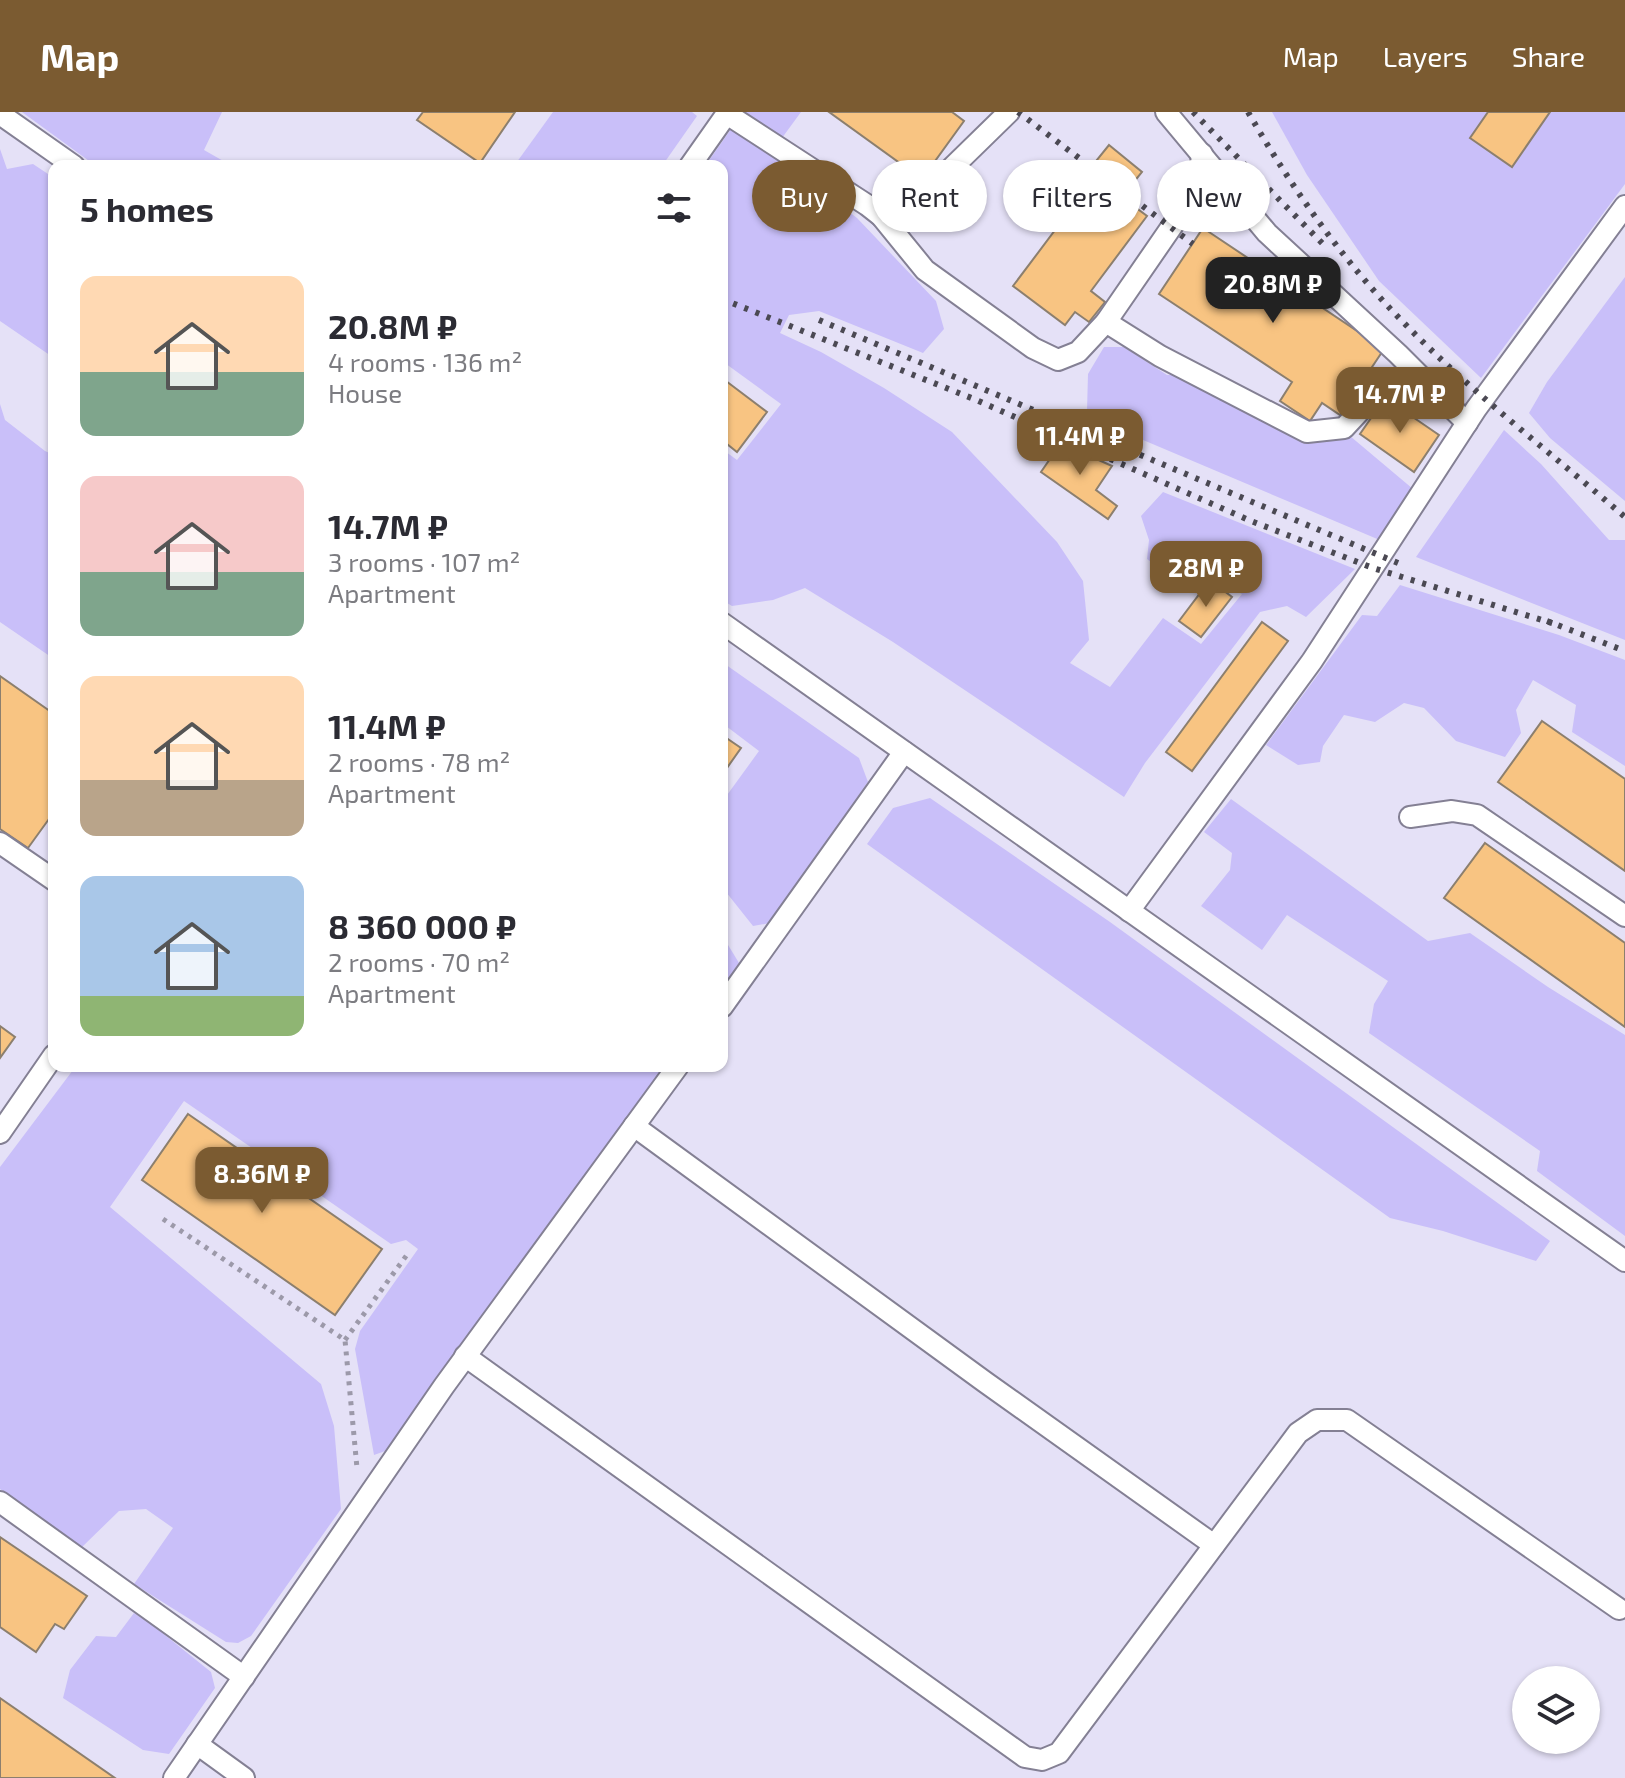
<!DOCTYPE html>
<html lang="en">
<head>
<meta charset="utf-8">
<style>
	:root { --surface:#fff; --page:#f7f7f7; --text:#2b2b33; --muted:#7c7c81; --accent:#7b5b31 }
	body { margin:0; font-family:"Exo 2",sans-serif; background:var(--page); color:var(--text); height:100vh; display:flex; flex-direction:column; font-size:30px; white-space:nowrap }
	* { box-sizing:border-box; margin:0 }
	p { font-size:26px; color:var(--muted) }
	.icon { flex:none; width:44px; height:44px; fill:none; stroke:currentColor; stroke-width:2; stroke-linecap:round; stroke-linejoin:round }
	.map { position:relative; flex:1; overflow:hidden }
	.side { position:absolute; left:48px; top:48px; width:680px; height:912px; display:flex; flex-direction:column; background:var(--surface); border-radius:16px; box-shadow:0 2px 6px #0004 }
	.side>* { flex:none }
	.banner { position:absolute; left:752px; top:48px; width:752px; height:72px; display:flex; gap:16px }
	.tools { position:absolute; left:1512px; top:1554px; display:grid; gap:16px }
	.tools a { display:grid; place-items:center; width:88px; height:88px; border-radius:50%; background:var(--surface); box-shadow:0 2px 6px #0004; font-size:40px }
	.price { position:absolute; translate:-50% -68px; padding:0 18px; border-radius:16px; background:var(--accent); color:#fff; font-size:26px; line-height:52px; filter:drop-shadow(0 2px 4px #0008) }
	.price::after { content:''; position:absolute; left:50%; top:48px; width:24px; height:18px; margin-left:-12px; background:inherit; clip-path:polygon(0 0,100% 0,50% 100%) }
	.price.on { background:#222; color:#fff }
	ul { padding:0; list-style:none }
	li { display:flex; align-items:center; gap:24px; height:200px; padding:0 32px }
	li span { display:grid; place-items:center; flex:none; width:224px; height:160px; border-radius:16px; color:#555 }
	li>.icon { margin-inline-start:auto }
	span .icon { width:96px; height:96px; fill:#fffc; stroke-width:1 }
	li b { font-size:34px }
	h2 { display:flex; justify-content:space-between; align-items:center; height:96px; padding:0 32px; font-size:34px }
	.chip { padding:0 28px; border-radius:36px; background:var(--surface); box-shadow:0 2px 6px #0004; font-size:28px; line-height:72px }
	.chip.on { background:var(--accent); color:#fff }
	header { display:flex; align-items:center; gap:48px; box-sizing:border-box; height:112px; padding:0 40px; background:var(--accent); color:#fff }
	header strong { font-size:38px }
	nav { display:flex; gap:44px; margin-inline-start:auto; font-size:28px }
	.map>svg:first-child { display:block }
	.green { fill:#c9bff9 }
	.building { fill:#f8c482; stroke:#8c7f6e; stroke-width:2 }
	.lines { fill:none; stroke-linecap:round; stroke-linejoin:round }
	.lane-casing { stroke:#848094; stroke-width:24 }
	.path { stroke:#9c99a9; stroke-width:5; stroke-dasharray:4 6; stroke-linecap:butt }
	.lane { stroke:#fff; stroke-width:20 }
	.rail { stroke:#4b4953; stroke-width:6; stroke-dasharray:4 8; stroke-linecap:butt }
</style>
</head>
<body>
<header>
<strong>Map</strong>
<nav><a>Map</a><a>Layers</a><a>Share</a></nav>
</header>
<div class="map">
<svg width="1625" height="1666" viewBox="0 0 1625 1666">
	<rect width="100%" height="100%" fill="#e5e1f7"/>
	<g class="green">
		<polygon points="22,0 222,0 204,38 232,54 96,54"/>
		<polygon points="553,0 692,0 697,4 662,54 514,54"/>
		<polygon points="743,0 801,0 771,41 857,106 936,189 944,217 923,241 819,199 789,203 780,221 821,240 884,276 952,320 1057,430 1083,469 1089,528 1070,551 1110,575 1163,506 1201,532 1242,482 1208,463 1190,478 1147,447 1149,428 1141,404 1163,380 1355,457 1306,505 1287,494 1260,500 1145,651 1124,685 893,530 805,476 773,488 732,494 722,488 722,337 737,348 781,292 722,249 722,54 705,54"/>
		<polygon points="1272,0 1625,0 1625,72 1481,266 1379,169 1307,63"/>
		<polygon points="0,37 7,57 33,52 54,66 54,246 0,209"/>
		<polygon points="1625,165 1625,389 1550,326 1529,301 1547,270"/>
		<polygon points="1104,235 1124,235 1167,263 1179,263 1297,327 1350,324 1413,377 1382,429 1136,325 1087,299 1088,262"/>
		<polygon points="0,292 5,308 45,339 54,343 54,547 0,510"/>
		<polygon points="1504,318 1541,352 1609,428 1625,428 1625,528 1416,445"/>
		<polygon points="1400,473 1559,523 1625,548 1625,654 1572,620 1576,593 1533,568 1516,598 1521,621 1505,645 1456,629 1424,596 1404,591 1375,610 1344,603 1323,634 1320,650 1298,653 1266,633 1362,503 1377,504"/>
		<polygon points="722,550 859,646 868,670 770,811 753,814 722,775 722,690 759,639 722,611"/>
		<polygon points="930,686 1110,810 1550,1129 1536,1149 1443,1119 1390,1106 867,732 893,696"/>
		<polygon points="1231,687 1428,829 1470,821 1548,875 1625,923 1625,1124 1537,1059 1540,1039 1369,921 1374,892 1388,869 1287,803 1262,838 1201,794 1230,758 1232,741 1204,720"/>
		<polygon points="722,823 739,851 722,876"/>
		<polygon points="76,954 668,954 388,1338 374,1343 355,1237 360,1219 418,1137 406,1128 391,1132 184,989 110,1095 321,1272 334,1314 341,1397 251,1524 238,1531 226,1530 134,1472 173,1416 146,1397 119,1399 81,1436 0,1377 0,1055"/>
		<polygon points="134,1501 155,1515 211,1560 215,1576 169,1642 143,1638 63,1586 70,1558 96,1524 116,1525"/>
	</g>
	<g class="building">
		<polygon points="423,0 515,0 480,51 417,8"/>
		<polygon points="829,0 952,0 964,9 922,67"/>
		<polygon points="1488,0 1550,0 1512,55 1470,26"/>
		<polygon points="1109,33 1142,60 1129,76 1096,49"/>
		<polygon points="1095,65 1147,104 1091,179 1105,190 1089,210 1075,200 1065,213 1013,174"/>
		<polygon points="1203,116 1384,237 1340,303 1322,291 1310,309 1280,289 1292,270 1159,182"/>
		<polygon points="722,266 767,300 737,340 722,328"/>
		<polygon points="1385,286 1439,323 1414,360 1360,322"/>
		<polygon points="1061,331 1112,354 1096,378 1117,394 1108,407 1041,360"/>
		<polygon points="1210,468 1232,485 1201,525 1179,509"/>
		<polygon points="1262,510 1288,529 1192,659 1166,640"/>
		<polygon points="0,564 54,602 54,700 28,736 0,717"/>
		<polygon points="1542,609 1625,667 1625,759 1498,670"/>
		<polygon points="722,623 741,636 722,663"/>
		<polygon points="1485,731 1625,831 1625,915 1444,786"/>
		<polygon points="0,914 15,925 0,946"/>
		<polygon points="188,1002 382,1137 335,1203 142,1068"/>
		<polygon points="0,1425 87,1484 64,1517 55,1512 36,1540 0,1515"/>
		<polygon points="0,1586 115,1666 0,1666"/>
	</g>
	<g class="lines">
		<g class="lane-casing">
			<g id="lane">
				<polyline points="1166,0 1267,121 1398,242 1467,311"/>
				<polyline points="0,2 74,54"/>
				<polyline points="727,2 867,93 881,104 925,158 1033,236 1058,248 1078,240 1106,210 1199,75 1202,42"/>
				<polyline points="690,54 728,0"/>
				<polyline points="881,104 923,84 1009,0"/>
				<polyline points="1106,210 1160,244 1307,320 1344,316 1383,274 1437,280"/>
				<polyline points="722,511 1625,1149"/>
				<polyline points="1410,705 1452,699 1477,703 1625,804"/>
				<polyline points="0,731 54,768"/>
				<polyline points="1129,799 1312,549 1476,297 1625,94"/>
				<polyline points="722,895 904,640"/>
				<polyline points="634,1014 985,1270 1214,1433"/>
				<polyline points="0,1021 54,943"/>
				<polyline points="465,1244 1025,1645 1042,1648 1059,1641 1298,1321 1317,1308 1347,1308 1619,1497"/>
				<polyline points="0,1390 244,1565"/>
				<polyline points="197,1632 244,1666"/>
				<polyline points="174,1666 444,1274 678,954"/>
			</g>
		</g>
		<g class="path">
			<polyline points="163,1107 345,1228 357,1356"/>
			<polyline points="345,1228 409,1140"/>
		</g>
		<use href="#lane" class="lane"/>
		<g class="rail">
			<polyline points="1018,0 1193,132"/>
			<polyline points="1193,0 1325,134"/>
			<path d="M1248,0C1292,76 1342,148 1404,211C1472,281 1551,341 1625,405"/>
			<polyline points="722,187 974,287 1251,409 1373,456 1555,512"/>
			<polyline points="819,208 1405,454"/>
			<polyline points="1547,509 1625,539"/>
		</g>
	</g>
</svg>
<div class="tools">
<a><svg class="icon" aria-label="layers" viewBox="0 0 24 24"><path d="M12 4l9 5-9 5-9-5zM3 14l9 5 9-5"/></svg></a>
</div>
<b class="price on" style="left:1273px;top:213px">20.8M ₽</b>
<b class="price" style="left:1400px;top:323px">14.7M ₽</b>
<b class="price" style="left:1080px;top:365px">11.4M ₽</b>
<b class="price" style="left:1206px;top:497px">28M ₽</b>
<b class="price" style="left:262px;top:1103px">8.36M ₽</b>
<div class="banner">
<a class="chip on">Buy</a>
<a class="chip">Rent</a>
<a class="chip">Filters</a>
<a class="chip">New</a>
</div>
<section class="side">
<h2>5 homes<svg class="icon" aria-label="filters" viewBox="0 0 24 24"><path d="M4 7h16M4 17h16"/><circle cx="9" cy="7" r="2"/><circle cx="15" cy="17" r="2"/></svg></h2>
<ul>
<li><span style="background:linear-gradient(#ffd9b3 60%,#7fa58c 0)"><svg class="icon" aria-label="home" viewBox="0 0 24 24"><path d="M3 11l9-7 9 7M6 9v11h12V9"/></svg></span><div><b>20.8M ₽</b><p>4 rooms · 136 m²</p><p>House</p></div></li>
<li><span style="background:linear-gradient(#f6c9c9 60%,#7fa58c 0)"><svg class="icon" aria-label="home" viewBox="0 0 24 24"><path d="M3 11l9-7 9 7M6 9v11h12V9"/></svg></span><div><b>14.7M ₽</b><p>3 rooms · 107 m²</p><p>Apartment</p></div></li>
<li><span style="background:linear-gradient(#ffd9b3 65%,#b9a48a 0)"><svg class="icon" aria-label="home" viewBox="0 0 24 24"><path d="M3 11l9-7 9 7M6 9v11h12V9"/></svg></span><div><b>11.4M ₽</b><p>2 rooms · 78 m²</p><p>Apartment</p></div></li>
<li><span style="background:linear-gradient(#a9c7e8 75%,#8fb573 0)"><svg class="icon" aria-label="home" viewBox="0 0 24 24"><path d="M3 11l9-7 9 7M6 9v11h12V9"/></svg></span><div><b>8 360 000 ₽</b><p>2 rooms · 70 m²</p><p>Apartment</p></div></li>
</ul>
</section>
</div>
</body>
</html>
